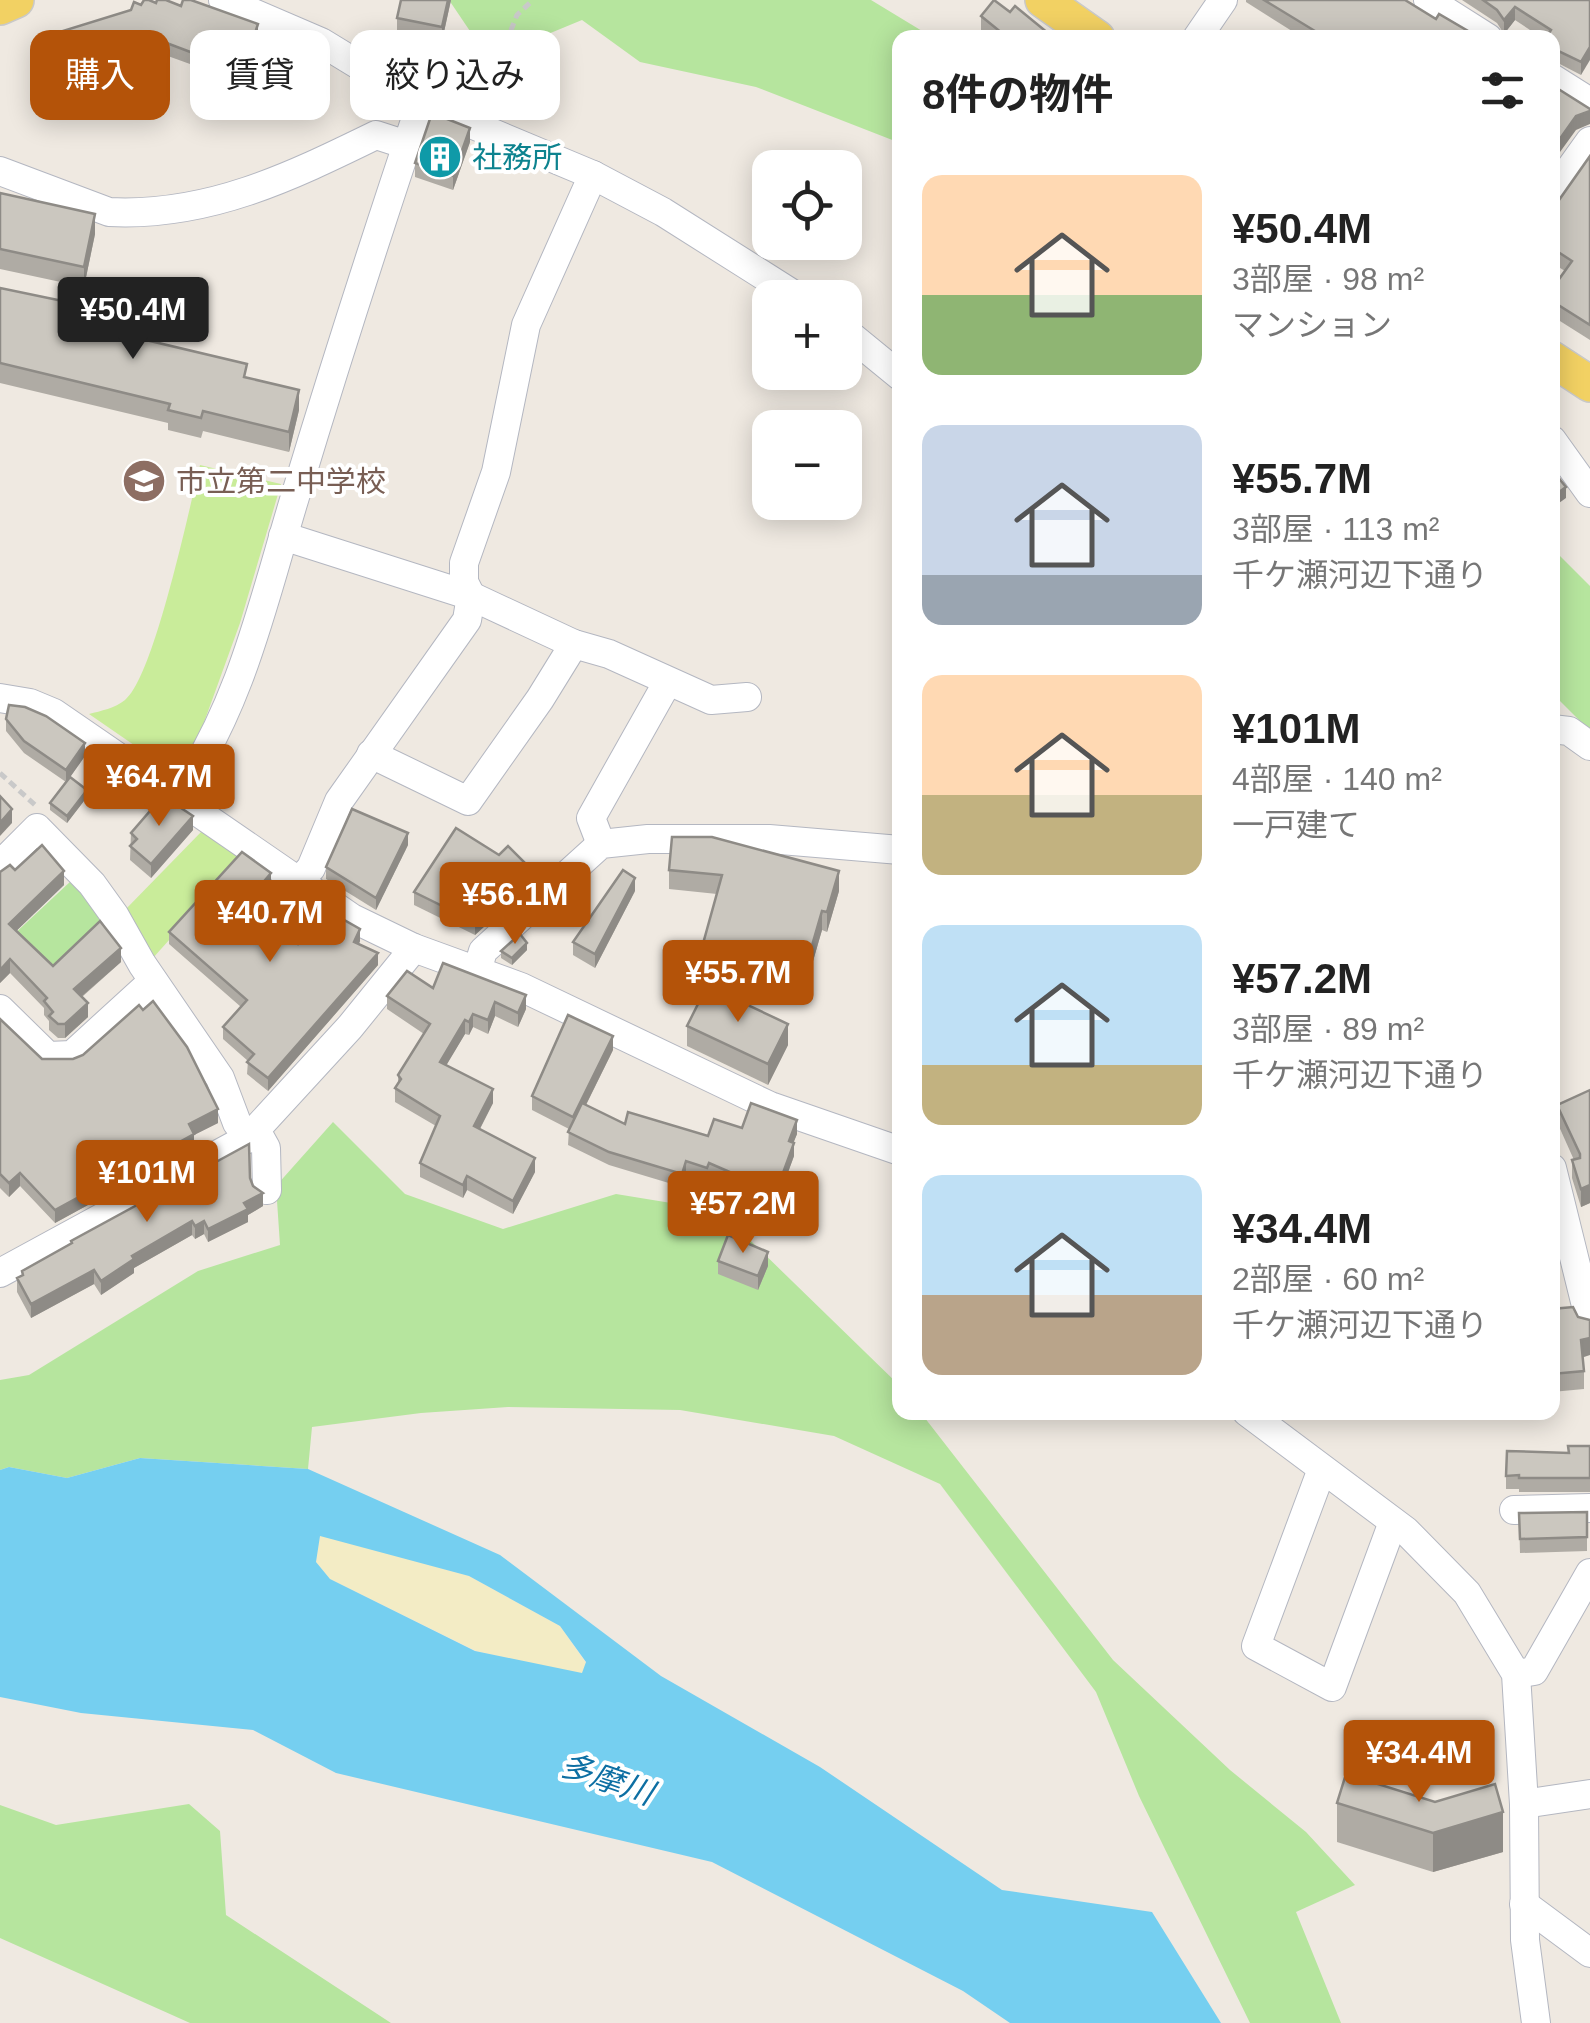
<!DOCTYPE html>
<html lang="ja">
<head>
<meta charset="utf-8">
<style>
	:root { --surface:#fff; --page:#f2f2f2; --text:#222; --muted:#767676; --accent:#b45309 }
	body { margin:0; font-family:Arial,"Noto Sans JP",sans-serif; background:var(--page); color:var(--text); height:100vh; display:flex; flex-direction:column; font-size:38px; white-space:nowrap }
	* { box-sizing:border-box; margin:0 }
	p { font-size:32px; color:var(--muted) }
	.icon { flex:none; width:55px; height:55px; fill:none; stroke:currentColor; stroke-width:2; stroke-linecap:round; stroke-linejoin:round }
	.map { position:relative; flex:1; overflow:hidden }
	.panel { position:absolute; left:892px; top:30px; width:668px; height:1390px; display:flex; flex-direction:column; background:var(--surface); border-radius:20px; box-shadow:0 5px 25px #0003 }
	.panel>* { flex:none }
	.guide { position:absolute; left:30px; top:30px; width:712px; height:90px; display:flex; gap:20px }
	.fabs { position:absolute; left:752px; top:150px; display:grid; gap:20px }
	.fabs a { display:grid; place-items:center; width:110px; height:110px; border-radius:20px; background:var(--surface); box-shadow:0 5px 25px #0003; font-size:50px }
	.price { position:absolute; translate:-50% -85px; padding:0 22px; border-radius:10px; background:var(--accent); color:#fff; font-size:32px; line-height:65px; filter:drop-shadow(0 2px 5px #0008) }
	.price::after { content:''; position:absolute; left:50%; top:60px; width:30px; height:22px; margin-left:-15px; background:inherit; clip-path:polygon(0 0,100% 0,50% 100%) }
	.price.on { background:#222; color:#fff }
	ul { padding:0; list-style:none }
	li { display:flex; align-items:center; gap:30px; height:250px; padding:0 30px }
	li span { display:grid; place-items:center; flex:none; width:280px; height:200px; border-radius:20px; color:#555 }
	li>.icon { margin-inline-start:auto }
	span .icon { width:120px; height:120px; fill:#fffc; stroke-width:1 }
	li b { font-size:42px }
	h2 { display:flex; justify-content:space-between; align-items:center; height:120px; padding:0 30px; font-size:42px }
	.chip { padding:0 35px; border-radius:20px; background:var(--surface); box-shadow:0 5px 25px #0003; font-size:35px; line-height:90px }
	.chip.on { background:var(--accent); color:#fff }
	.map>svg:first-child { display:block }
	.green { fill:#b6e59e }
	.sand { fill:#f3ecc5 }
	.pitch { fill:#c9ec9a }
	.water { fill:#75cff0; fill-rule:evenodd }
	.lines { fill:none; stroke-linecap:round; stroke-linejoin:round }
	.minor-casing { stroke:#b4b7c1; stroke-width:30 }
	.major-casing { stroke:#c9c9c9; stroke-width:38 }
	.path { stroke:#c9c9c9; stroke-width:5; stroke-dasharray:8 5; stroke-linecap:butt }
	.minor { stroke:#fff; stroke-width:28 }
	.major { stroke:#f2d163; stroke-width:35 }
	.wall { fill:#afaba4 }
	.shaded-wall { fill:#8e8b86 }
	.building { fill:#cbc7bf; stroke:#8e8b86; stroke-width:2.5 }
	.labels { text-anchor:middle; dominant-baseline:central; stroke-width:8; stroke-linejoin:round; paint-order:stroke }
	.culture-label { font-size:30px; fill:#0d838f; stroke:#fff; text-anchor:start }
	.education-label { font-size:30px; fill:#785e54; stroke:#fff; text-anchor:start }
	.water-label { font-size:32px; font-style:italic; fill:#0d6fa3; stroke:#fff }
</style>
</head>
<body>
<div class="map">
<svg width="1590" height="2023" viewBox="0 0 1590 2023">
	<rect width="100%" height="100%" fill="#efe9e1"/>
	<g class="green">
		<polygon points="449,0 871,0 932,37 900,38 900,143 756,87 640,62 582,20 519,46 476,40"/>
		<polygon points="1552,548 1590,586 1590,731 1553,694"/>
		<polygon points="71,881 105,924 47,974 11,937"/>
		<polygon points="333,1122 405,1194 503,1229 616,1194 720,1211 900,1386 900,1412 921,1413 1113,1660 1230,1770 1306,1832 1355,1885 1296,1912 1341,2023 1250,2023 1139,1796 1096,1692 940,1484 834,1436 680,1410 508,1407 421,1413 312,1427 308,1469 140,1458 67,1478 9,1467 0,1470 0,1380 29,1375 198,1271 280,1245 276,1186"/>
		<polygon points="189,1804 220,1831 226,1915 391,2023 190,2023 0,1938 0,1805 56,1825"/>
	</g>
	<polygon class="sand" points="320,1535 469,1576 560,1626 586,1663 582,1674 476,1651 330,1579 316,1562"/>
	<g class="pitch">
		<path d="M200,465L281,484L240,623L190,761L176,774L89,714C101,711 115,708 125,700C154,677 189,509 200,465Z"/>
		<polygon points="203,830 243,858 152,959 124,911"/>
	</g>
	<path class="water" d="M140,1458L308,1469L500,1555L661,1676L820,1767L1002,1890L1152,1912L1221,2023H1010L963,1991L712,1862L336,1773L253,1730L81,1713L0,1697V1470L9,1467L67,1478ZM320,1536L469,1576L560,1626L586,1662L582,1673L475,1651L330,1579L316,1562Z"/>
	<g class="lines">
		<g class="minor-casing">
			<g id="minor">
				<polyline points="223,0 321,42 421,103 593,175 663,212 799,298"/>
				<polyline points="1428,0 1488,38"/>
				<polyline points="1197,38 1223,0"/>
				<polyline points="1552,78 1590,102"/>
				<path d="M0,171L109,212C208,217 290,177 376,135L407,145"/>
				<polyline points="1552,194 1590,141"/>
				<polyline points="845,331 900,376"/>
				<polyline points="1552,440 1590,493"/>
				<polyline points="283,536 471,596 574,644 609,654 711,700 747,697"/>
				<polyline points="0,698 30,703 54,713 352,918 414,948 521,987 770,1106 900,1151"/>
				<polyline points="1552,729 1569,731 1590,746"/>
				<polyline points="371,754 468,801 540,699 574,644"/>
				<path d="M177,797C243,705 265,593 298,487C337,358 378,231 421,103"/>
				<polyline points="601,844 591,818 667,683"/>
				<polyline points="0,865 37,828 92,884 115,916 142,964 220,1078 237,1123 248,1138 261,1139 266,1148 267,1190"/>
				<polyline points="256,928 311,868 339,801 467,620 471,596 464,582 464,563 496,472 526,325 593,175"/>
				<polyline points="477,971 483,951 601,844 648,839 769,839 900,850"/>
				<polyline points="0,1009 48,1056 72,1055 153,981"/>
				<polyline points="1552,1168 1590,1322"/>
				<polyline points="0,1273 248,1138 350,1027 414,948"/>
				<polyline points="1247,1412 1406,1531 1467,1593 1516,1674 1524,1804 1525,1940 1536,2023"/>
				<polyline points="1322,1469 1256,1646 1332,1687 1393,1522"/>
				<polyline points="1514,1510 1590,1508"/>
				<polyline points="1516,1674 1534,1671 1590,1573"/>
				<polyline points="1524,1804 1590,1794"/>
				<polyline points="1524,1904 1590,1953"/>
			</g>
		</g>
		<g class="major-casing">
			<g id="major">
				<polyline points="1043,0 1097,38"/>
				<polyline points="0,7 16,0"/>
				<polyline points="1552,359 1590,384"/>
			</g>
		</g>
		<g class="path">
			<polyline points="482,103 517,15 533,0"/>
			<polyline points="0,773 35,805"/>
		</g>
		<use href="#minor" class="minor"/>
		<use href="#major" class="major"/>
	</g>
	<g class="wall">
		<polygon points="451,0 442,41 397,32 397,18"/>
		<polygon points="1246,0 1405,0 1436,19 1480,38 1303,38 1246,2"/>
		<polygon points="1462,0 1590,0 1581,75 1554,61 1552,38 1542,38 1515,20 1504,34 1497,23"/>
		<polygon points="141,5 258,36 254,47 260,62 253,83 202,65 201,68 143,47 104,58 104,66 71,77 69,72 61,74 53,47 53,34 131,10"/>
		<polygon points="1010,12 1054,38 990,38 981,30 981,16"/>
		<polygon points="470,142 453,190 415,177 415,163"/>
		<polygon points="1590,156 1590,340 1552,316 1552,289 1565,271 1552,263 1552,210"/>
		<polygon points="0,193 95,234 84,287 0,269"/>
		<polygon points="0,288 130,333 247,377 299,410 289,452 203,431 201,438 168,430 168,423 0,383"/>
		<polygon points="6,719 85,756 70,777 87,797 67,823 50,810 50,803 66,782 24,753 6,731"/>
		<polygon points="193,830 151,878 130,860 131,833"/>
		<polygon points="672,837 839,891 827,932 822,930 802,999 701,970 701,951 717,894 669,889 669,870"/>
		<polygon points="408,845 376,910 326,879 326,867"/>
		<polygon points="15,870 64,885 16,931 53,966 121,962 82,997 88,1017 65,1038 58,1038 49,1030 49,1021 44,1015 44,1008 10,973 0,983 0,872"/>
		<polygon points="532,883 475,935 414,905 414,892"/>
		<polygon points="271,885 240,922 245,929 298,944 314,934 360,941 359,944 378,965 268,1091 247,1074 248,1061 223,1039 223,1027 241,1007 169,944 169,932"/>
		<polygon points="635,891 595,968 573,955 573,942"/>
		<polygon points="527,950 512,965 501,958 501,951"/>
		<polygon points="433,988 526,1009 518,1027 495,1016 488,1034 473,1027 469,1035 465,1034 446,1065 493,1103 480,1129 535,1172 513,1214 467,1190 463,1198 420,1177 420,1163 436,1126 395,1102 395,1088 398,1084 398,1075 424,1034 387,1009 387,996"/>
		<polygon points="0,1019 42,1059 218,1123 194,1135 194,1147 55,1223 20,1186 9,1197 0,1188"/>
		<polygon points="687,1026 788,1045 768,1085 687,1046"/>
		<polygon points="613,1050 586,1105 625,1124 708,1136 742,1128 797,1134 793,1143 794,1156 776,1205 709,1177 707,1181 686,1174 682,1187 609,1165 568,1145 569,1129 532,1110 532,1096"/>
		<polygon points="1590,1090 1590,1203 1581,1207 1572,1178 1572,1160 1574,1160 1557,1122 1557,1105"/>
		<polygon points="250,1178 263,1206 248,1215 248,1222 208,1242 204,1234 195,1239 192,1235 134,1268 134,1273 101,1295 94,1284 31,1318 17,1292 17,1278 22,1276 22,1271 71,1244 71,1241"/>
		<polygon points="718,1261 768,1266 758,1290 718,1274"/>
		<polygon points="1552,1309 1578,1317 1584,1371 1584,1389 1552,1392"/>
		<polygon points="1590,1446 1590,1492 1519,1492 1519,1489 1506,1489 1506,1476"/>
		<polygon points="1587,1512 1587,1551 1520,1553 1519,1513"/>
		<polygon points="1337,1803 1503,1852 1433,1872 1337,1842"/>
	</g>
	<g class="shaded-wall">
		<polygon points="448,0 451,0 442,41 442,27"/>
		<polygon points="1515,7 1515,20 1504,34 1504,20"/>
		<polygon points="258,24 258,36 251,58 251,45"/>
		<polygon points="143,34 143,47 104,58 104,66 71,77 71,64 102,46"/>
		<polygon points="1590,47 1590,60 1581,75 1581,62"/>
		<polygon points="260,49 260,62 253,83 253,70"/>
		<polygon points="69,59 69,72 61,74 61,62"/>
		<polygon points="1590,111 1590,124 1576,130 1552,163 1552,150 1576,116"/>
		<polygon points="470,128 470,142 453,190 453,176"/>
		<polygon points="95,214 95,234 84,287 84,267"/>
		<polygon points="299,390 299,410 289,452 289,432"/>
		<polygon points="1566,487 1566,498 1552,508 1552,497"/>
		<polygon points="85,743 85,756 66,783 66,770"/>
		<polygon points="87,790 87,797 67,823 67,816"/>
		<polygon points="12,809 12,823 0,836 0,823"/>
		<polygon points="193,816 193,830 151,878 151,864"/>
		<polygon points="408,833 408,845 376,910 376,898"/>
		<polygon points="532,870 532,883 475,935 475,922"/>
		<polygon points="64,871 64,885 9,938 9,924"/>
		<polygon points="839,871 839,891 827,932 827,912"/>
		<polygon points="271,873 271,885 239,923 239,911"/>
		<polygon points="635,878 635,891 595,968 595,954"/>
		<polygon points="822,911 822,930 802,999 802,980"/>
		<polygon points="360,929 360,941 354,954 354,942"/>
		<polygon points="527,943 527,950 512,965 512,958"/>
		<polygon points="121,948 121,962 74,1003 74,989"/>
		<polygon points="378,953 378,965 268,1091 268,1078"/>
		<polygon points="10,959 10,973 0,983 0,970"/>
		<polygon points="526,995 526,1009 518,1027 518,1013"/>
		<polygon points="495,1002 495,1016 488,1034 488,1020"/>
		<polygon points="88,1003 88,1017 65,1038 65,1024"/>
		<polygon points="473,1014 473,1027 469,1035 469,1022"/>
		<polygon points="465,1020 465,1034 440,1076 440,1062"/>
		<polygon points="788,1024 788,1045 768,1085 768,1064"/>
		<polygon points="613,1036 613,1050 573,1131 573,1117"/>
		<polygon points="493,1089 493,1103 474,1140 474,1126"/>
		<polygon points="218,1109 218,1123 194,1135 194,1147 55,1223 55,1210 189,1124"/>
		<polygon points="797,1120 797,1134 789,1154 789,1141"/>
		<polygon points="794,1143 794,1156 776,1205 776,1192"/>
		<polygon points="535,1158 535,1172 513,1214 513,1201"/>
		<polygon points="686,1161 686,1174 682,1187 682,1174"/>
		<polygon points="20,1173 20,1186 9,1197 9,1183"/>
		<polygon points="467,1176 467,1190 463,1198 463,1185"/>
		<polygon points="1590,1185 1590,1203 1581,1207 1581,1189"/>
		<polygon points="263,1193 263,1206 248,1215 248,1222 208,1242 208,1229 244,1203"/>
		<polygon points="192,1221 192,1235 134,1268 134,1273 101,1295 101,1281 132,1256"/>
		<polygon points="204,1221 204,1234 195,1239 195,1226"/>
		<polygon points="768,1252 768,1266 758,1290 758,1276"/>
		<polygon points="94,1270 94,1284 31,1318 31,1304"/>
		<polygon points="1590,1338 1590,1355 1581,1358 1581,1340"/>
		<polygon points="1503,1812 1503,1852 1433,1872 1433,1833"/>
	</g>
	<g class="building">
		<polygon points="144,0 149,0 156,3 157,0 166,0 181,6 183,0 191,0 258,24 251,45 260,49 253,70 202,53 201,56 143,34 102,46 104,54 71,64 69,59 61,62 53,34 131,10 134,2 141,5"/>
		<polygon points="401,0 448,0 442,27 397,18"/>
		<polygon points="994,0 1010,12 1015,6 1054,38 1008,38 981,16"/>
		<polygon points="1264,0 1405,0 1436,19 1439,14 1480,38 1310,38 1315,31"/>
		<polygon points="1483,0 1590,0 1590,47 1581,62 1552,48 1552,38 1546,38 1551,30 1515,7 1504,20 1497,10"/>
		<polygon points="1552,85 1590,109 1590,111 1576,116 1552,150"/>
		<polygon points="432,113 470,128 453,176 415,163"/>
		<polygon points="1590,156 1590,325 1552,301 1552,289 1572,261 1552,248 1552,210"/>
		<polygon points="0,193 95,214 84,267 0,249"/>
		<polygon points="0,288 130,315 126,332 147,337 146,340 247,364 244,377 299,390 289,432 203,411 201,418 168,410 170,404 0,363"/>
		<polygon points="1552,470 1566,487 1552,497"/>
		<polygon points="9,705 25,707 46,716 85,743 66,770 24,741 6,719"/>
		<polygon points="70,777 87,790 67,816 50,803"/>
		<polygon points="0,796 12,809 0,823"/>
		<polygon points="163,796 193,816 151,864 130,846 137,839 131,833"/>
		<polygon points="352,809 408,833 376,898 326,867"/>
		<polygon points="456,828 499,855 508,846 532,870 475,922 414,892"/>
		<polygon points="672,837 712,837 839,871 827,912 822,911 802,980 701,951 722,875 669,870"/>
		<polygon points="42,845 64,871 9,924 53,966 100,921 121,948 74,989 88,1003 65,1024 58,1024 49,1016 53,1012 44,1001 47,998 10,959 0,970 0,872 10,865 15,870"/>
		<polygon points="242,852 271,873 239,911 240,922 245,929 260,932 275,921 298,944 310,930 314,934 330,912 360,929 354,942 378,953 268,1078 247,1062 254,1054 223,1027 247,1000 169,932"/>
		<polygon points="623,870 635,878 595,954 573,942"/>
		<polygon points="520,934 527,943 512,958 501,951"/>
		<polygon points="443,963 526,995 518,1013 495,1002 488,1020 473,1014 469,1022 465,1020 440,1062 493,1089 474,1126 535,1158 513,1201 467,1176 463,1185 420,1163 440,1116 395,1088 401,1079 398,1075 430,1024 387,996 407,971 433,988"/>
		<polygon points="707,986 788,1024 768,1064 687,1026"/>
		<polygon points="153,1001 187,1047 218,1109 189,1124 194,1134 55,1210 20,1173 9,1183 0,1174 0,1019 42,1059 73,1059 83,1055 139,1005 143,1010"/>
		<polygon points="568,1015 613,1036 573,1117 532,1096"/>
		<polygon points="1590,1090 1590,1185 1581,1189 1572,1160 1580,1158 1580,1154 1557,1105"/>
		<polygon points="582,1103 625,1124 628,1112 708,1136 714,1119 742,1128 751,1103 797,1120 789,1141 794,1143 776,1192 709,1163 707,1168 686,1161 682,1174 609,1152 568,1132"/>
		<polygon points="249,1144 250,1178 253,1186 263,1193 244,1203 248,1209 208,1229 204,1221 195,1226 192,1221 132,1256 134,1259 101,1281 94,1270 31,1304 17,1278 23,1275 22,1271 72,1243 71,1241"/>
		<polygon points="728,1235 768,1252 758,1276 718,1261"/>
		<polygon points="1573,1307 1578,1317 1590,1320 1590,1338 1581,1340 1584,1371 1552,1374 1552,1309"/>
		<polygon points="1568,1446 1590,1446 1590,1478 1519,1478 1519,1475 1506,1476 1507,1451 1569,1453"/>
		<polygon points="1587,1512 1587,1537 1520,1539 1519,1513"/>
		<polygon points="1346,1774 1435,1802 1495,1784 1503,1812 1433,1833 1337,1803"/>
	</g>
	<defs>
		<g id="building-disc" transform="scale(2.25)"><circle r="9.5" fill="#0f9aa8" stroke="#fff"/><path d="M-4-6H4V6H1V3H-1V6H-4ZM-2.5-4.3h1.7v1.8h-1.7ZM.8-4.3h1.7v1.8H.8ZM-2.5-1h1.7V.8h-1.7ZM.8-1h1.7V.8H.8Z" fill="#fff"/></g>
		<g id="school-disc" transform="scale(2.25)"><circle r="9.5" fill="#8d6e63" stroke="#fff"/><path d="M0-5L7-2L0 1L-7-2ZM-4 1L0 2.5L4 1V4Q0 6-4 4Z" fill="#fff"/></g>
	</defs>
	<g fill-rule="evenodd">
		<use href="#building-disc" x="440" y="157"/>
		<use href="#school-disc" x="144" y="481"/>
	</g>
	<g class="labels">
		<g class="culture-label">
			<text x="472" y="157">社務所</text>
		</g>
		<g class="education-label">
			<text x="176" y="481">市立第二中学校</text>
		</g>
		<g class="water-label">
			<text transform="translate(607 1779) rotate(19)">多摩川</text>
		</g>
	</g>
</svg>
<div class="fabs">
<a><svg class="icon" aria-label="locate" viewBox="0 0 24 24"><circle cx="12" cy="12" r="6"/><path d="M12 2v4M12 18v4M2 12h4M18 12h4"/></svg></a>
<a>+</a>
<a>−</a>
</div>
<b class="price on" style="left:133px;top:362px">¥50.4M</b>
<b class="price" style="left:159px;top:829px">¥64.7M</b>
<b class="price" style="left:515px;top:947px">¥56.1M</b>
<b class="price" style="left:270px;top:965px">¥40.7M</b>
<b class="price" style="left:738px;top:1025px">¥55.7M</b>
<b class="price" style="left:147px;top:1225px">¥101M</b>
<b class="price" style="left:743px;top:1256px">¥57.2M</b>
<b class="price" style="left:1419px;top:1805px">¥34.4M</b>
<div class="guide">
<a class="chip on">購入</a>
<a class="chip">賃貸</a>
<a class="chip">絞り込み</a>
</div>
<section class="panel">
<h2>8件の物件<svg class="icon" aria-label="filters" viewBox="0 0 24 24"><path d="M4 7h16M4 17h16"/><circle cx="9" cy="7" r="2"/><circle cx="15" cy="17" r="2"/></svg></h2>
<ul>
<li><span style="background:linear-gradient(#ffd9b3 60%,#8fb573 0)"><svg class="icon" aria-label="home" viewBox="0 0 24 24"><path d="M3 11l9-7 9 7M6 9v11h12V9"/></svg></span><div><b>¥50.4M</b><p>3部屋 · 98 m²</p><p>マンション</p></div></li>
<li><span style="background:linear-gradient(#c9d6e8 75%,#9aa5b1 0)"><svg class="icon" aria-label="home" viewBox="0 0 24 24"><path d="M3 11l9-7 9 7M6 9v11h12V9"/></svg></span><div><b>¥55.7M</b><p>3部屋 · 113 m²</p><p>千ケ瀬河辺下通り</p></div></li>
<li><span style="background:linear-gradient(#ffd9b3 60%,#c2b280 0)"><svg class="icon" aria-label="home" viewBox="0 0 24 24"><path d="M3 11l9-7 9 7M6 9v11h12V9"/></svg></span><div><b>¥101M</b><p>4部屋 · 140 m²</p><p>一戸建て</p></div></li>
<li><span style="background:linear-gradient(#bfe0f5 70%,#c2b280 0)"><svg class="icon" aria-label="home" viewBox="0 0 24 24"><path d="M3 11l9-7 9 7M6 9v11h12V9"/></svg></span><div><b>¥57.2M</b><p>3部屋 · 89 m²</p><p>千ケ瀬河辺下通り</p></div></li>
<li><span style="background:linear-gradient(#bfe0f5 60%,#b9a48a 0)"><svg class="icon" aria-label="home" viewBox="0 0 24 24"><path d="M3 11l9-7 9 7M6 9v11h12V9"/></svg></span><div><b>¥34.4M</b><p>2部屋 · 60 m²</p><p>千ケ瀬河辺下通り</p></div></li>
</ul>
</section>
</div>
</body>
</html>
